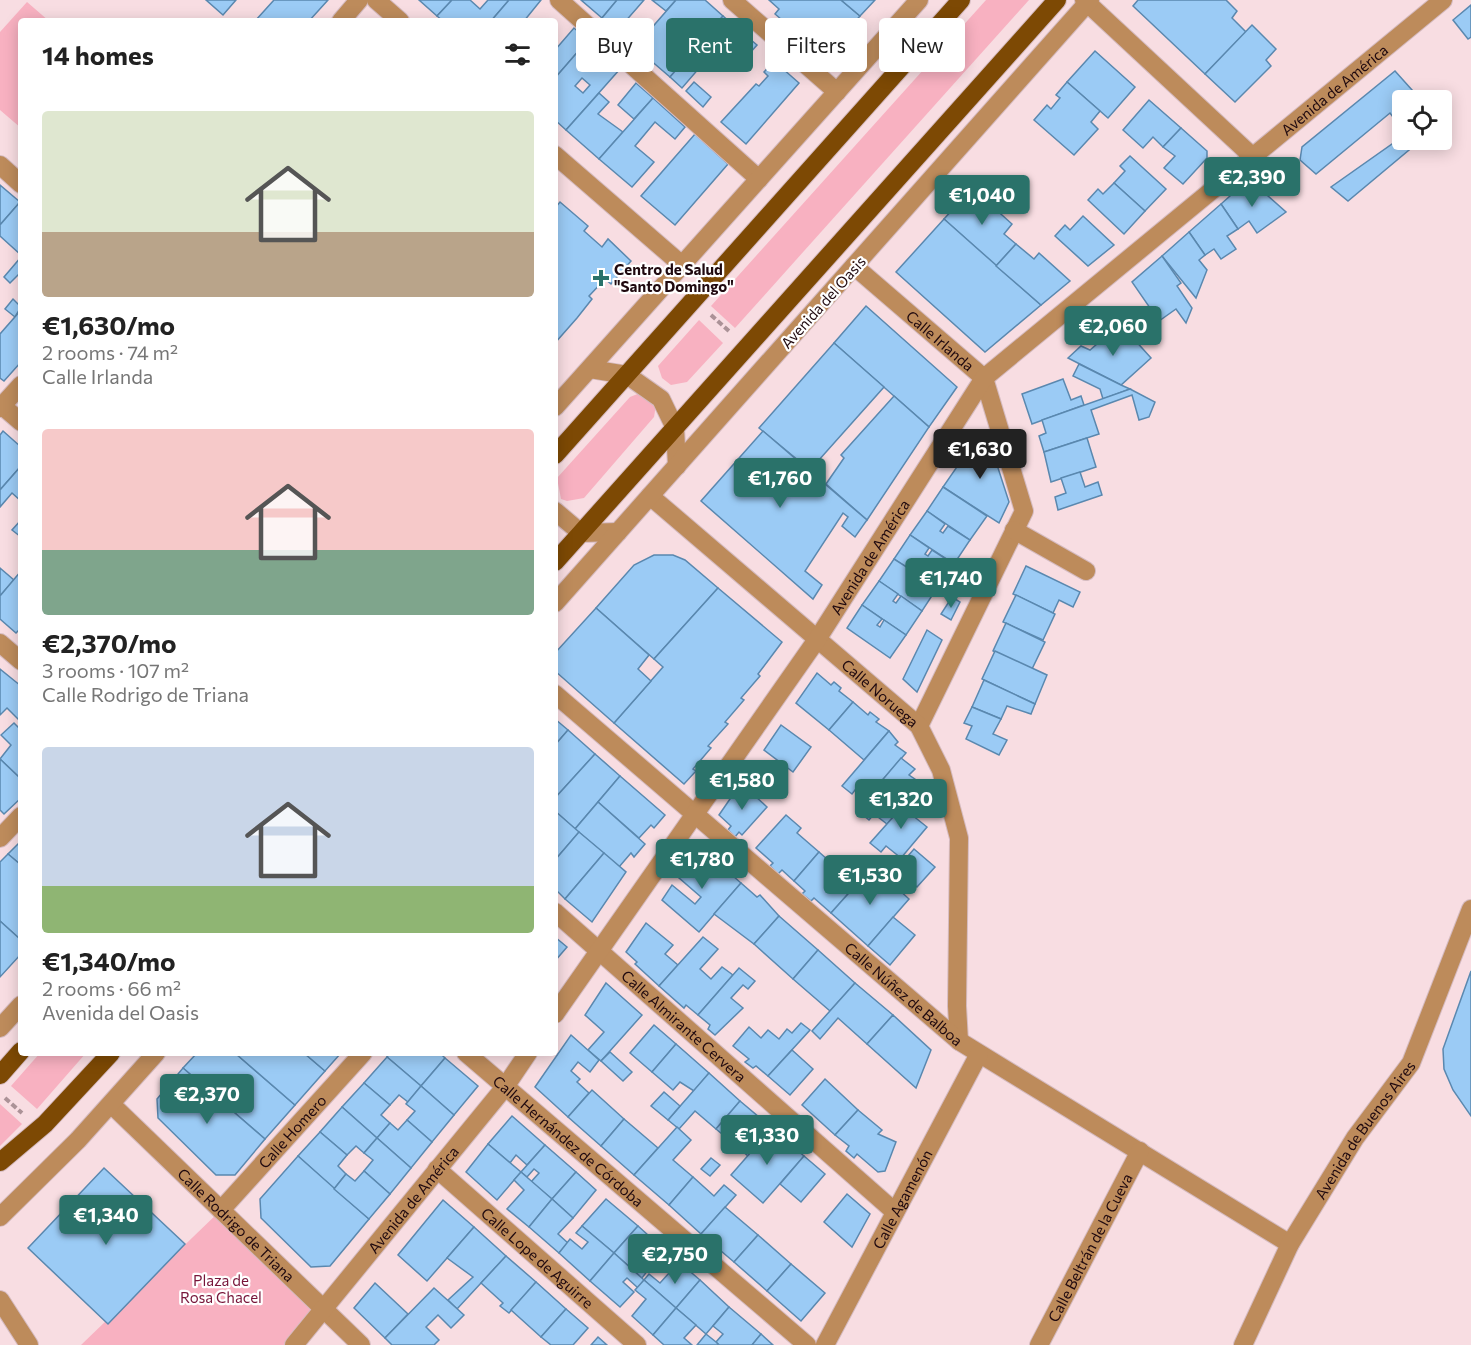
<!DOCTYPE html>
<html lang="en">
<head>
<meta charset="utf-8">
<style>
	:root { --surface:#fff; --page:#f2f2f2; --text:#222; --muted:#767676; --accent:#2a726a }
	body { margin:0; font-family:Commissioner,sans-serif; background:var(--page); color:var(--text); height:100vh; display:flex; flex-direction:column; font-size:22px; white-space:nowrap }
	* { box-sizing:border-box; margin:0 }
	p { font-size:20px; color:var(--muted) }
	.icon { flex:none; width:33px; height:33px; fill:none; stroke:currentColor; stroke-width:2; stroke-linecap:round; stroke-linejoin:round }
	.map { position:relative; flex:1; overflow:hidden }
	.details { position:absolute; left:18px; top:18px; width:540px; height:1038px; display:flex; flex-direction:column; background:var(--surface); border-radius:6px; box-shadow:0 3px 15px #0003 }
	.details>* { flex:none }
	.banner { position:absolute; left:576px; top:18px; width:570px; height:54px; display:flex; gap:12px }
	.buttons { position:absolute; left:1392px; top:90px; display:grid; gap:12px }
	.buttons a { display:grid; place-items:center; width:60px; height:60px; border-radius:6px; background:var(--surface); box-shadow:0 3px 15px #0003; font-size:30px }
	.price { position:absolute; translate:-50% -51px; padding:0 14px; border-radius:6px; background:var(--accent); color:#fff; font-size:20px; line-height:39px; filter:drop-shadow(0 2px 3px #0008) }
	.price::after { content:''; position:absolute; left:50%; top:36px; width:18px; height:14px; margin-left:-9px; background:inherit; clip-path:polygon(0 0,100% 0,50% 100%) }
	.price.selected { background:#222; color:#fff }
	ul { padding:0; list-style:none }
	li { display:grid; align-content:center; gap:12px; height:318px; padding:0 24px }
	li span { display:grid; place-items:center; height:186px; border-radius:6px; color:#555 }
	li>.icon { margin-inline-start:auto }
	span .icon { width:108px; height:108px; fill:#fffc; stroke-width:1 }
	li b { font-size:26px }
	h2 { display:flex; justify-content:space-between; align-items:center; height:72px; padding:0 24px; font-size:26px }
	.tag { padding:0 21px; border-radius:6px; background:var(--surface); box-shadow:0 3px 15px #0003; font-size:21px; line-height:54px }
	.tag.selected { background:var(--accent); color:#fff }
	.map>svg:first-child { display:block }
	.green { fill:#f8b1c1 }
	.building { fill:#9bcbf5; stroke:#5a88af; stroke-width:1.5; fill-rule:evenodd }
	.lines { fill:none; stroke-linecap:round; stroke-linejoin:round }
	.minor-casing { stroke:#d5bbc0; stroke-width:20 }
	.major-casing { stroke:#d5bbc0; stroke-width:20 }
	.path { stroke:#ab9297; stroke-width:4; stroke-dasharray:6 3; stroke-linecap:butt }
	.minor { stroke:#bd8b5b; stroke-width:18 }
	.major { stroke:#7d4904; stroke-width:18 }
	.poi-dot { fill:#2a726a; stroke:#fff; stroke-width:2 }
	.labels { text-anchor:middle; dominant-baseline:central; stroke-width:4.5; stroke-linejoin:round; paint-order:stroke }
	.street-label { font-size:15px; fill:#1f090f; stroke:#fff }
	.poi-label { font-size:15px; font-weight:bold; fill:#1f090f; stroke:#fff; text-anchor:start }
	.park-label { font-size:15px; fill:#771539; stroke:#fff }
</style>
</head>
<body>
<div class="map">
<svg width="1471" height="1345" viewBox="0 0 1471 1345">
	<rect width="100%" height="100%" fill="#f8dde2"/>
	<g class="green">
		<polygon points="986,0 1029,0 735,328 711,306"/>
		<polygon points="27,2 49,21 21,21 21,128 0,110 0,32"/>
		<polygon points="699,320 723,343 687,382 671,385 662,378 658,366"/>
		<polygon points="640,393 656,405 654,417 584,498 567,501 561,499 557,478 630,397"/>
		<polygon points="40,1053 86,1053 37,1109 11,1086"/>
		<polygon points="0,1104 22,1124 0,1146"/>
		<polygon points="221,1210 324,1309 294,1345 81,1345"/>
	</g>
	<g class="building">
		<polygon points="206,0 236,0 223,15"/>
		<polygon points="274,0 328,0 309,21 255,21"/>
		<polygon points="419,0 452,0 437,16"/>
		<polygon points="452,0 470,0 480,9 488,0 509,0 491,21 443,21 437,16"/>
		<polygon points="509,0 541,0 524,21 491,21"/>
		<polygon points="581,0 617,0 602,18"/>
		<polygon points="617,0 644,0 617,31 602,18"/>
		<polygon points="652,0 676,0 666,11"/>
		<polygon points="676,0 705,0 723,16 670,77 635,47"/>
		<polygon points="769,0 841,0 860,16 824,56 775,14 779,9"/>
		<polygon points="841,0 875,0 860,16"/>
		<polygon points="1138,0 1226,0 1237,11 1232,18 1246,32 1205,74 1133,6"/>
		<polygon points="1471,5 1471,37 1468,39 1453,20"/>
		<polygon points="723,16 757,45 734,71 713,52 682,88 670,77"/>
		<polygon points="1252,25 1276,49 1266,60 1271,66 1235,102 1205,74"/>
		<polygon points="574,28 588,40 555,78 555,50"/>
		<path d="M588,40L620,69L566,130L555,120V78ZM582,78L590,85L583,93L575,86Z"/>
		<polygon points="1095,51 1135,87 1108,118 1067,82"/>
		<polygon points="774,61 799,83 746,144 721,122 756,84 759,86 768,76 764,72"/>
		<polygon points="1395,71 1421,100 1402,100 1402,129 1390,113 1316,174 1300,160 1302,147"/>
		<polygon points="694,82 711,97 703,107 686,91"/>
		<polygon points="1067,82 1100,111 1091,122 1098,129 1074,155 1034,120 1047,105 1051,109 1060,98 1056,95"/>
		<polygon points="636,83 653,98 634,119 618,105"/>
		<polygon points="599,93 609,102 598,114 623,132 599,159 566,130"/>
		<polygon points="653,98 685,127 675,139 655,122 635,146 654,162 632,187 599,159"/>
		<polygon points="1149,100 1181,128 1163,147 1153,137 1143,148 1123,130"/>
		<polygon points="1181,128 1207,151 1207,158 1183,184 1164,168 1175,156 1163,147"/>
		<polygon points="695,134 728,164 675,225 641,196"/>
		<polygon points="1402,137 1402,140 1421,140 1348,201 1331,187"/>
		<polygon points="1130,156 1166,189 1145,211 1114,183 1125,171 1120,166"/>
		<polygon points="1114,183 1145,211 1124,234 1088,200 1098,189 1103,194"/>
		<polygon points="0,185 20,202 0,225"/>
		<polygon points="972,188 1012,224 1004,234 1016,244 996,266 944,219"/>
		<polygon points="1239,188 1259,188 1286,212 1257,233 1249,221 1238,229 1221,204"/>
		<polygon points="20,202 21,204 21,255 0,236 0,225"/>
		<polygon points="560,202 588,226 584,231 602,247 608,239 631,261 611,284 605,279 589,296 592,299 577,318 555,343 555,208"/>
		<polygon points="1221,204 1238,229 1227,236 1236,249 1221,259 1214,249 1205,255 1189,232"/>
		<polygon points="1083,216 1114,245 1088,266 1055,236 1065,225 1070,230"/>
		<polygon points="944,219 1041,305 985,352 896,272"/>
		<polygon points="1189,232 1205,255 1199,260 1207,270 1196,298 1162,256"/>
		<polygon points="1016,244 1034,259 1039,253 1070,281 1041,305 996,266"/>
		<polygon points="1162,256 1181,283 1177,286 1192,308 1186,323 1176,309 1159,321 1132,282"/>
		<polygon points="21,257 21,272 10,283 4,277"/>
		<polygon points="13,299 21,307 15,317 5,309"/>
		<polygon points="866,306 957,387 929,427 834,343"/>
		<polygon points="21,310 21,362 4,381 0,378 0,334"/>
		<polygon points="1124,328 1151,358 1121,385 1068,358 1081,346 1090,350 1105,337 1114,337"/>
		<polygon points="834,343 884,387 810,470 759,428"/>
		<polygon points="1079,364 1121,385 1130,389 1103,399 1100,389 1073,376"/>
		<polygon points="1063,379 1071,400 1081,396 1084,405 1032,424 1022,394"/>
		<polygon points="1130,389 1155,402 1149,417 1139,420 1132,395 1091,410 1099,434 1044,452 1039,436 1046,433 1042,420"/>
		<polygon points="894,396 929,427 867,520 826,484 844,458 841,455"/>
		<polygon points="3,431 21,447 21,466 0,490 0,435"/>
		<polygon points="763,431 867,520 855,537 842,526 848,517 843,513 805,571 822,585 813,599 701,501"/>
		<polygon points="981,432 988,437 1009,502 999,523 943,487"/>
		<polygon points="1087,438 1096,467 1051,482 1044,452"/>
		<polygon points="21,466 21,501 12,493 0,507 0,490"/>
		<polygon points="1080,472 1085,487 1098,482 1102,495 1058,510 1055,497 1066,493 1061,478"/>
		<polygon points="943,487 987,516 970,540 927,511"/>
		<polygon points="927,511 945,524 940,531 943,533 948,526 970,540 954,564 910,535"/>
		<polygon points="21,520 21,537 12,530"/>
		<polygon points="910,535 929,548 925,554 928,556 932,550 954,564 937,588 894,559"/>
		<polygon points="654,555 673,555 685,560 718,588 654,659 596,608 634,565"/>
		<polygon points="894,559 913,571 909,578 912,580 916,574 937,588 922,611 879,581"/>
		<polygon points="956,566 973,577 967,589 949,577"/>
		<polygon points="1026,566 1080,592 1073,607 1059,600 1053,613 1013,594"/>
		<polygon points="0,568 14,580 0,596"/>
		<polygon points="21,571 21,628 16,633 0,619 0,596"/>
		<polygon points="879,581 898,594 893,601 896,603 901,596 922,611 906,635 862,605"/>
		<polygon points="718,588 782,642 758,674 760,676 741,698 744,700 725,722 728,724 708,746 711,748 693,769 696,771 684,784 614,723 663,667 654,659"/>
		<polygon points="1016,595 1055,614 1043,640 1003,622"/>
		<polygon points="952,597 960,602 951,620 941,614"/>
		<polygon points="862,605 882,619 877,625 880,627 884,620 906,635 890,658 847,628"/>
		<polygon points="596,608 649,655 638,669 651,681 614,723 555,671 555,653"/>
		<polygon points="1006,623 1045,642 1032,669 993,651"/>
		<polygon points="927,630 942,640 917,692 903,679"/>
		<polygon points="995,651 1047,675 1035,704 982,679"/>
		<polygon points="0,669 21,686 21,716 18,719 7,708 0,715"/>
		<polygon points="817,673 831,685 834,682 841,688 839,691 853,702 829,730 796,703"/>
		<polygon points="984,680 1035,704 1031,714 1007,706 1001,719 972,707"/>
		<polygon points="853,702 868,715 870,712 879,719 876,722 889,731 864,760 829,730"/>
		<polygon points="972,707 1001,719 993,734 1007,740 999,755 966,739 972,726 964,723"/>
		<polygon points="555,719 568,730 555,745"/>
		<polygon points="14,723 21,730 21,779 0,759 11,745 1,735"/>
		<polygon points="781,725 811,747 793,772 764,750"/>
		<polygon points="568,730 595,754 555,798 555,745"/>
		<polygon points="889,731 898,742 895,745 906,753 866,799 855,790 852,794 842,786"/>
		<polygon points="595,754 620,776 575,829 555,811 555,798"/>
		<polygon points="901,758 915,769 909,775 922,784 887,824 874,814 869,820 857,810"/>
		<polygon points="0,759 21,779 21,798 4,814 0,810"/>
		<polygon points="620,776 665,815 654,828 651,825 639,838 598,802"/>
		<polygon points="741,783 767,807 742,835 739,832 735,837 728,830 731,826 719,815"/>
		<polygon points="911,797 921,805 912,815 927,827 901,858 886,846 881,852 870,843"/>
		<polygon points="598,802 645,844 634,857 631,853 619,867 575,829"/>
		<polygon points="555,811 579,832 555,860"/>
		<polygon points="786,815 801,828 797,833 819,852 794,881 782,870 778,874 770,866 773,863 756,848"/>
		<polygon points="579,832 604,853 565,899 555,889 555,860"/>
		<polygon points="21,841 21,865 8,854"/>
		<polygon points="699,846 741,883 699,932 662,900 672,885 695,904 701,897 678,877"/>
		<polygon points="914,849 935,867 917,887 896,870"/>
		<polygon points="819,852 856,885 831,913 814,898 811,901 802,894 805,891 794,881"/>
		<polygon points="604,853 626,872 592,922 565,899"/>
		<polygon points="8,854 21,865 21,940 0,921 0,862"/>
		<polygon points="873,866 909,899 868,946 831,913"/>
		<polygon points="741,883 757,897 760,895 779,916 754,944 714,914"/>
		<polygon points="779,916 818,950 793,979 754,944"/>
		<polygon points="893,917 915,935 890,965 868,946"/>
		<polygon points="0,921 21,940 21,954 0,977"/>
		<polygon points="646,923 673,945 665,954 678,965 659,986 635,964 637,962 626,952"/>
		<polygon points="555,937 567,947 555,961"/>
		<polygon points="703,937 718,949 700,969 711,979 722,967 733,975 698,1015 686,1005 684,1008 659,986"/>
		<polygon points="818,950 855,983 830,1011 793,979"/>
		<polygon points="739,968 755,981 748,989 743,985 731,998 743,1008 715,1035 708,1029 710,1025 698,1015"/>
		<polygon points="1471,971 1471,1116 1453,1090 1444,1069 1443,1049"/>
		<polygon points="606,983 642,1015 601,1061 588,1050 604,1032 585,1015"/>
		<polygon points="855,983 893,1015 867,1044 838,1018 820,1039 812,1031"/>
		<polygon points="893,1015 931,1050 916,1088 867,1044"/>
		<polygon points="801,1023 810,1030 768,1076 756,1066 753,1068 745,1062 749,1059 733,1046 749,1027 761,1038 768,1030 779,1039 787,1029 792,1033"/>
		<polygon points="654,1025 676,1044 652,1072 630,1053"/>
		<polygon points="571,1035 599,1060 590,1072 578,1062 571,1071 580,1079 577,1082 589,1093 568,1117 535,1087"/>
		<polygon points="676,1044 709,1073 694,1091 680,1082 673,1090 652,1072"/>
		<polygon points="792,1050 813,1069 790,1095 768,1076"/>
		<polygon points="610,1052 632,1072 623,1081 601,1061"/>
		<polygon points="197,1053 235,1053 295,1105 265,1139 183,1068"/>
		<polygon points="235,1053 304,1053 325,1071 295,1105"/>
		<polygon points="304,1053 341,1053 325,1071"/>
		<polygon points="390,1053 440,1053 445,1058 421,1086 387,1057"/>
		<polygon points="387,1057 421,1086 408,1102 399,1095 390,1105 364,1083"/>
		<polygon points="445,1058 478,1086 454,1115 421,1086"/>
		<polygon points="183,1068 265,1139 235,1175 216,1175 158,1118 157,1099"/>
		<polygon points="709,1073 740,1101 716,1129 695,1111 679,1129 668,1120"/>
		<polygon points="825,1079 858,1110 835,1135 802,1105"/>
		<polygon points="364,1083 390,1105 381,1115 390,1123 377,1138 342,1107"/>
		<polygon points="421,1086 454,1115 432,1142 407,1120 415,1111 406,1104"/>
		<polygon points="592,1090 624,1119 601,1146 568,1117"/>
		<polygon points="664,1092 680,1106 668,1120 651,1106"/>
		<polygon points="740,1101 772,1128 748,1156 716,1129"/>
		<polygon points="342,1107 377,1138 364,1153 356,1146 347,1155 320,1132"/>
		<polygon points="858,1110 882,1130 878,1134 896,1142 885,1171 878,1172 857,1154 854,1158 846,1151 849,1146 835,1135"/>
		<polygon points="512,1116 545,1145 527,1165 516,1155 510,1163 488,1144"/>
		<polygon points="624,1119 658,1148 634,1175 601,1146"/>
		<polygon points="407,1120 432,1142 411,1168 377,1138 390,1123 398,1130"/>
		<polygon points="677,1127 691,1140 673,1160 693,1177 669,1205 634,1175"/>
		<polygon points="772,1128 804,1156 763,1203 731,1175"/>
		<polygon points="320,1132 347,1155 338,1166 346,1174 334,1189 298,1156"/>
		<polygon points="377,1138 411,1168 390,1194 364,1171 373,1160 364,1153"/>
		<polygon points="488,1144 521,1172 497,1200 466,1172"/>
		<polygon points="545,1145 576,1172 552,1199 531,1182 539,1173 534,1169 527,1177 521,1172"/>
		<polygon points="298,1156 369,1219 330,1266 311,1267 261,1218 260,1199"/>
		<polygon points="804,1156 825,1174 801,1202 780,1184"/>
		<polygon points="711,1158 720,1165 710,1176 701,1169"/>
		<polygon points="104,1168 185,1244 108,1324 28,1248"/>
		<polygon points="364,1171 390,1194 369,1219 334,1189 346,1174 355,1181"/>
		<polygon points="521,1172 552,1199 529,1227 507,1209 524,1190 514,1180"/>
		<polygon points="576,1172 596,1190 573,1218 552,1199"/>
		<polygon points="693,1177 714,1196 724,1185 736,1195 701,1234 669,1205"/>
		<polygon points="847,1194 870,1214 852,1247 824,1222"/>
		<polygon points="552,1199 573,1218 558,1234 568,1243 559,1253 529,1227"/>
		<polygon points="606,1199 638,1226 614,1253 582,1226"/>
		<polygon points="443,1200 474,1227 427,1281 398,1255"/>
		<polygon points="725,1207 758,1235 734,1262 701,1234"/>
		<polygon points="582,1226 614,1253 590,1281 559,1253 570,1239 582,1249 588,1242 576,1233"/>
		<polygon points="638,1226 658,1244 661,1240 671,1249 650,1272 648,1270 642,1278 614,1253"/>
		<polygon points="474,1227 506,1256 457,1309 448,1300 473,1277 447,1258"/>
		<polygon points="758,1235 791,1264 767,1291 734,1262"/>
		<polygon points="614,1253 644,1280 638,1288 627,1278 623,1282 634,1292 620,1307 590,1281"/>
		<polygon points="506,1256 536,1282 509,1313 500,1306 503,1303 481,1283"/>
		<polygon points="679,1262 700,1280 676,1308 644,1280 649,1274 660,1283"/>
		<polygon points="791,1264 825,1293 801,1321 767,1291"/>
		<polygon points="644,1280 676,1308 653,1335 632,1316 646,1299 635,1290"/>
		<polygon points="700,1280 729,1307 706,1334 676,1308"/>
		<polygon points="536,1282 566,1309 541,1337 511,1310"/>
		<polygon points="375,1283 408,1314 385,1338 354,1308"/>
		<polygon points="434,1288 464,1315 451,1328 438,1315 426,1327 439,1340 434,1345 392,1345 385,1338"/>
		<polygon points="729,1307 761,1334 752,1345 719,1345 716,1342 723,1334 713,1326"/>
		<polygon points="676,1308 696,1325 684,1338 692,1345 664,1345 653,1335"/>
		<polygon points="566,1309 588,1328 573,1345 551,1345 541,1337"/>
		<polygon points="706,1334 716,1342 719,1345 697,1345"/>
		<polygon points="761,1334 773,1345 752,1345"/>
		<polygon points="598,1337 607,1345 591,1345"/>
	</g>
	<g class="lines">
		<g class="minor-casing">
			<g id="minor">
				<polyline points="376,0 400,21"/>
				<polyline points="559,0 759,179"/>
				<polyline points="732,0 837,92"/>
				<polyline points="1084,0 1253,157"/>
				<polyline points="341,21 359,0"/>
				<polyline points="555,155 682,265"/>
				<polyline points="0,165 21,184"/>
				<path id="s1" d="M854,266L984,378L1024,511L919,726"/>
				<polyline points="590,369 627,375 661,399 675,428 677,466"/>
				<polyline points="0,404 21,422"/>
				<polyline points="555,407 919,0"/>
				<polyline points="0,408 21,385"/>
				<path id="s2" d="M650,496L919,726L941,770L959,838L957,1006L959,1041"/>
				<polyline points="555,511 581,533 618,532"/>
				<polyline points="1014,530 1086,571"/>
				<polyline points="555,603 1090,0"/>
				<polyline points="0,643 21,661"/>
				<path id="s3" d="M555,694L959,1041L1290,1244"/>
				<polyline points="0,838 21,816"/>
				<path id="s4" d="M555,912L895,1212"/>
				<path id="s5" d="M555,1014L818,638L984,378L1443,0"/>
				<polyline points="0,1028 21,1005"/>
				<path id="s6" d="M466,1053L807,1345"/>
				<path id="s7" d="M111,1104L361,1345"/>
				<path id="s8" d="M437,1169L637,1345"/>
				<path id="s9" d="M221,1210L363,1053"/>
				<polyline points="0,1217 78,1140 156,1053"/>
				<polyline points="0,1300 29,1345"/>
				<path id="s10" d="M294,1345L505,1087L528,1053"/>
				<path id="s11" d="M825,1345L979,1054"/>
				<path id="s12" d="M1039,1345L1140,1151"/>
				<path id="s13" d="M1243,1345L1290,1244L1355,1138L1411,1063L1471,909"/>
			</g>
		</g>
		<g class="major-casing">
			<g id="major">
				<polyline points="555,455 961,0"/>
				<polyline points="555,562 1057,0"/>
				<polyline points="0,1075 21,1051"/>
				<polyline points="0,1162 45,1124 111,1053"/>
			</g>
		</g>
		<g class="path">
			<polyline points="711,315 730,332"/>
			<polyline points="5,1098 22,1113"/>
		</g>
		<use href="#minor" class="minor"/>
		<use href="#major" class="major"/>
	</g>
	<path class="poi-dot" d="M598 269h6v6h6v6h-6v6h-6v-6h-6v-6h6z"/>
	<g class="labels">
		<g class="street-label">
			<text stroke="none"><textPath href="#s5" startOffset="1221">Avenida de América</textPath></text>
			<text transform="translate(823 302) rotate(-48)">Avenida del Oasis</text>
			<text stroke="none"><textPath href="#s1" startOffset="114">Calle Irlanda</textPath></text>
			<text stroke="none"><textPath href="#s5" startOffset="555">Avenida de América</textPath></text>
			<text stroke="none"><textPath href="#s2" startOffset="303">Calle Noruega</textPath></text>
			<text stroke="none"><textPath href="#s3" startOffset="460">Calle Núñez de Balboa</textPath></text>
			<text stroke="none"><textPath href="#s4" startOffset="172">Calle Almirante Cervera</textPath></text>
			<text stroke="none"><textPath href="#s13" startOffset="248">Avenida de Buenos Aires</textPath></text>
			<text stroke="none"><textPath href="#s9" startOffset="106">Calle Homero</textPath></text>
			<text stroke="none"><textPath href="#s6" startOffset="135">Calle Hernández de Córdoba</textPath></text>
			<text stroke="none"><textPath href="#s10" startOffset="188">Avenida de América</textPath></text>
			<text stroke="none"><textPath href="#s11" startOffset="165">Calle Agamenón</textPath></text>
			<text stroke="none"><textPath href="#s7" startOffset="174">Calle Rodrigo de Triana</textPath></text>
			<text stroke="none"><textPath href="#s12" startOffset="110">Calle Beltrán de la Cueva</textPath></text>
			<text stroke="none"><textPath href="#s8" startOffset="134">Calle Lope de Aguirre</textPath></text>
		</g>
		<g class="poi-label">
			<text x="614" y="269">Centro de Salud<tspan x="614" dy="17">"Santo Domingo"</tspan></text>
		</g>
		<g class="park-label">
			<text x="221" y="1280">Plaza de<tspan x="221" dy="17">Rosa Chacel</tspan></text>
		</g>
	</g>
</svg>
<div class="buttons">
<a><svg class="icon" aria-label="locate" viewBox="0 0 24 24"><circle cx="12" cy="12" r="6"/><path d="M12 2v4M12 18v4M2 12h4M18 12h4"/></svg></a>
</div>
<b class="price" style="left:1252px;top:208px">€2,390</b>
<b class="price" style="left:982px;top:226px">€1,040</b>
<b class="price" style="left:1113px;top:357px">€2,060</b>
<b class="price selected" style="left:980px;top:480px">€1,630</b>
<b class="price" style="left:780px;top:509px">€1,760</b>
<b class="price" style="left:951px;top:609px">€1,740</b>
<b class="price" style="left:742px;top:811px">€1,580</b>
<b class="price" style="left:901px;top:830px">€1,320</b>
<b class="price" style="left:702px;top:890px">€1,780</b>
<b class="price" style="left:870px;top:906px">€1,530</b>
<b class="price" style="left:207px;top:1125px">€2,370</b>
<b class="price" style="left:767px;top:1166px">€1,330</b>
<b class="price" style="left:106px;top:1246px">€1,340</b>
<b class="price" style="left:675px;top:1285px">€2,750</b>
<div class="banner">
<a class="tag">Buy</a>
<a class="tag selected">Rent</a>
<a class="tag">Filters</a>
<a class="tag">New</a>
</div>
<section class="details">
<h2>14 homes<svg class="icon" aria-label="filters" viewBox="0 0 24 24"><path d="M4 7h16M4 17h16"/><circle cx="9" cy="7" r="2"/><circle cx="15" cy="17" r="2"/></svg></h2>
<ul>
<li><span style="background:linear-gradient(#dfe7d0 65%,#b9a48a 0)"><svg class="icon" aria-label="home" viewBox="0 0 24 24"><path d="M3 11l9-7 9 7M6 9v11h12V9"/></svg></span><div><b>€1,630/mo</b><p>2 rooms · 74 m²</p><p>Calle Irlanda</p></div></li>
<li><span style="background:linear-gradient(#f6c9c9 65%,#7fa58c 0)"><svg class="icon" aria-label="home" viewBox="0 0 24 24"><path d="M3 11l9-7 9 7M6 9v11h12V9"/></svg></span><div><b>€2,370/mo</b><p>3 rooms · 107 m²</p><p>Calle Rodrigo de Triana</p></div></li>
<li><span style="background:linear-gradient(#c9d6e8 75%,#8fb573 0)"><svg class="icon" aria-label="home" viewBox="0 0 24 24"><path d="M3 11l9-7 9 7M6 9v11h12V9"/></svg></span><div><b>€1,340/mo</b><p>2 rooms · 66 m²</p><p>Avenida del Oasis</p></div></li>
</ul>
</section>
</div>
</body>
</html>
